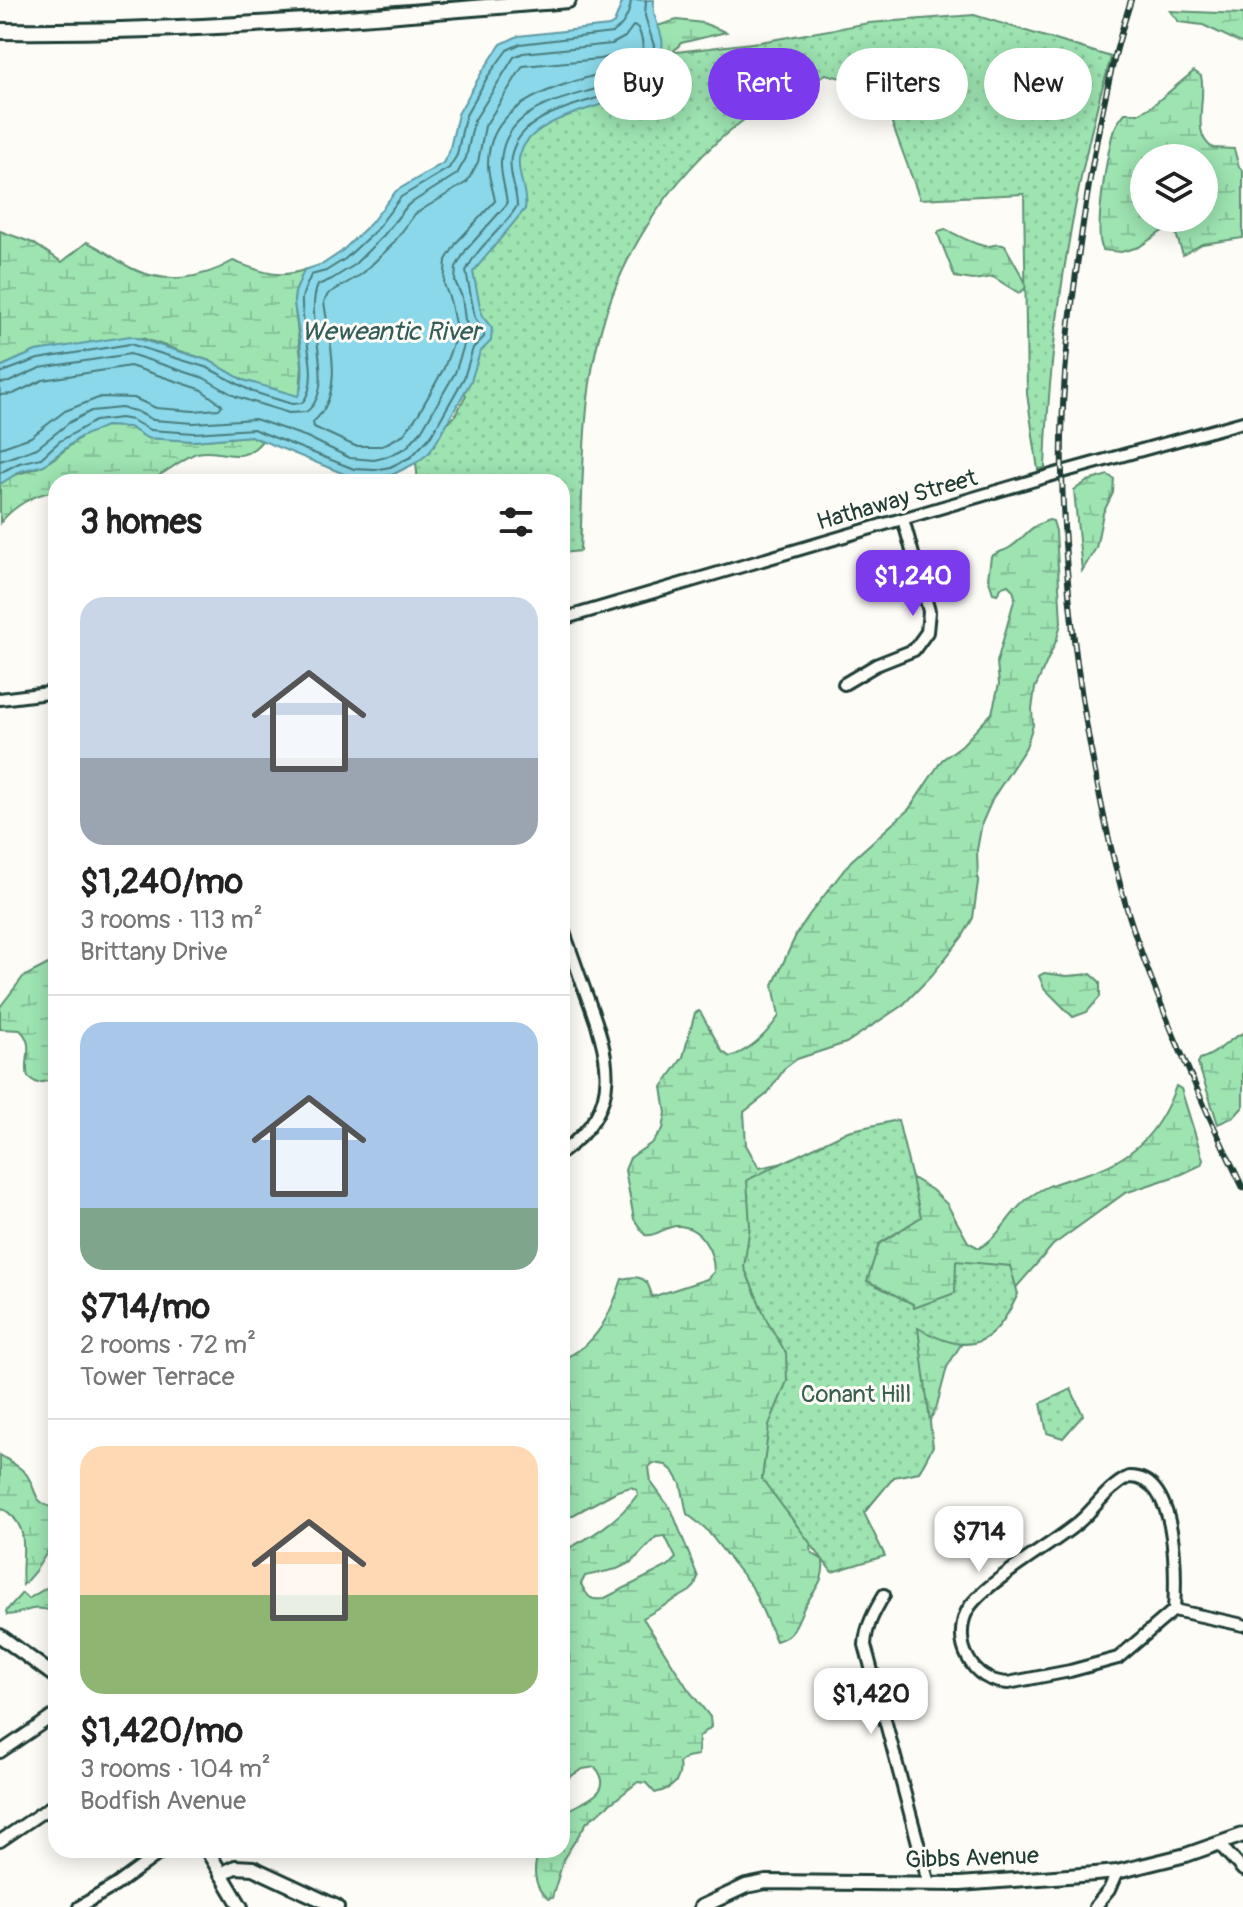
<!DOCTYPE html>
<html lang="en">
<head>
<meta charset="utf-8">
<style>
	:root { --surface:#fff; --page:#f2f2f2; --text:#222; --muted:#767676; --line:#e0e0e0; --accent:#7c3aed }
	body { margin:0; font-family:Pangolin,sans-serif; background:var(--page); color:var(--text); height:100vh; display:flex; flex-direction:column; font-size:30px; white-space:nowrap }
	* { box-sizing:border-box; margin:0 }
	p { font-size:26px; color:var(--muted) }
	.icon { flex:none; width:44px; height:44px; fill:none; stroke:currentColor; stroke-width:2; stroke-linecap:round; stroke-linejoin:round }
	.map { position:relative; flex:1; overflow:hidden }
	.sheet { position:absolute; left:48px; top:474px; width:522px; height:1384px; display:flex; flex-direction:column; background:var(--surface); border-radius:24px; box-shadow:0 4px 20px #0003 }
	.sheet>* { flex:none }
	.guide { position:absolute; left:594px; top:48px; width:528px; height:72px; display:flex; gap:16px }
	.buttons { position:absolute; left:1130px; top:144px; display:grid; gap:16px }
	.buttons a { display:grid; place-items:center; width:88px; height:88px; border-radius:50%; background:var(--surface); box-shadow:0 4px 20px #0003; font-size:40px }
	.price { position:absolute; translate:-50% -68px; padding:0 18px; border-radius:16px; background:#fff; color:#222; font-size:26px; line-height:52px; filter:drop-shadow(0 2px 4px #0008) }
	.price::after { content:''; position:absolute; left:50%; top:48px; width:24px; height:18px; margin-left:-12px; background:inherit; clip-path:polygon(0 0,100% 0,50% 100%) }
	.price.selected { background:var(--accent); color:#fff }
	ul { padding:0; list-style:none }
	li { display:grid; align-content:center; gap:16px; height:424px; padding:0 32px }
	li+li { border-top:2px solid var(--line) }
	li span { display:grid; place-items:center; height:248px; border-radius:24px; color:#555 }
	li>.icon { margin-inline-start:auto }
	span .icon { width:144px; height:144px; fill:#fffc; stroke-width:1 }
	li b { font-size:34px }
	h2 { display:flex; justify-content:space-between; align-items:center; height:96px; padding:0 32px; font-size:34px }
	.pill { padding:0 28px; border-radius:36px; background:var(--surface); box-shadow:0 4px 20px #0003; font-size:28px; line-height:72px }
	.pill.selected { background:var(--accent); color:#fff }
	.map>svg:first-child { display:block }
	.wetland { fill:url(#wetland-marsh); stroke:#5e9072; stroke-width:2; fill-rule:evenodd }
	.park { fill:url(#park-dots); stroke:#5e9072; stroke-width:2 }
	.water { fill:#8ad8e9; stroke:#5f9aa1; stroke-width:2 }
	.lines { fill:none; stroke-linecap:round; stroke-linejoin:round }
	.shore { stroke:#4a7b7c; stroke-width:2 }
	.minor-casing { stroke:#1f3d34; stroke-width:16 }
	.major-casing { stroke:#1f3d34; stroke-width:18 }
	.highway-casing { stroke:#1f3d34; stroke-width:20 }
	.minor { stroke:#fdfcf7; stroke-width:10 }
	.major { stroke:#fdfcf7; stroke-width:12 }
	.highway { stroke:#fdfcf7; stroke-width:14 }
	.rail-casing { stroke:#1f3d34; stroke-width:6 }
	.rail { stroke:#fdfcf7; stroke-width:3; stroke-dasharray:9; stroke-linecap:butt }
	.labels { text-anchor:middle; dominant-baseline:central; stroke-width:6; stroke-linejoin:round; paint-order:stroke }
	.street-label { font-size:24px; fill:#1f3d34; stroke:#fdfcf7 }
	.park-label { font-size:24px; fill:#385e4d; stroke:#fdfcf7 }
	.water-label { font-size:26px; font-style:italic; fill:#345c58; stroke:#fdfcf7 }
</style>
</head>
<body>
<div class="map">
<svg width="1243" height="1907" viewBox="0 0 1243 1907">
	<defs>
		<pattern id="wetland-marsh" width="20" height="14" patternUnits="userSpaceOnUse" patternTransform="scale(2)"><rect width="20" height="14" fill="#9de4b1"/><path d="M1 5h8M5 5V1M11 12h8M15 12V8" fill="none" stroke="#87c499"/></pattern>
		<pattern id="park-dots" width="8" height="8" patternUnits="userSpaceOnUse" patternTransform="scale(2)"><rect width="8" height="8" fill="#9de4b1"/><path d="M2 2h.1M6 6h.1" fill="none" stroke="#87c499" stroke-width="1.8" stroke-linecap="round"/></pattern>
	</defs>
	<rect width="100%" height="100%" fill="#fdfcf7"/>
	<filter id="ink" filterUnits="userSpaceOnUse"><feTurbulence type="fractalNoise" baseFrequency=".0125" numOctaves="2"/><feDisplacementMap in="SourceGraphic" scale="16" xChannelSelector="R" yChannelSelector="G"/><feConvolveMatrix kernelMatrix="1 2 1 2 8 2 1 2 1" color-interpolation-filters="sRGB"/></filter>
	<g filter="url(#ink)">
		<g class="wetland">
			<polygon points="1170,11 1243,14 1243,44 1203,25 1179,22"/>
			<polygon points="677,20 703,23 726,32 681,43 672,53 670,60 650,82 662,45 657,26"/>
			<path d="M1194,71L1201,76C1207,100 1190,134 1213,148L1234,149L1239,167L1243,171V238L1202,244L1183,255L1174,228L1170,226L1139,247L1121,252L1103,250C1093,234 1107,158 1112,136C1114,128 1119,120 1125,113H1140L1152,106ZM1144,158H1204V218H1144Z"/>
			<path d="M945,229C957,235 971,243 984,246C993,247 996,242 1005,246L1027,285L1026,288L1019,293L993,277L973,280L955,277L938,234L939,231Z"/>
			<path d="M0,231L33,243L62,262L87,242C103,249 116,260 131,268C164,285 202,279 233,261C258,270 276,280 304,270L295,293L294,302L302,365L300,393L298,396H293L243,380L210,361L142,338L36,351L0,367Z"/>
			<path d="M106,426L129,427L148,438L193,441L251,436L262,441C239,468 225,447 197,453C189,454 161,476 148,482H56V491C34,494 14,506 0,523V484C14,471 32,473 47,463C69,450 78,433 106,426Z"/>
			<polygon points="1108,475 1114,479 1113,493 1103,513 1096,548 1082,571 1074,490 1088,481"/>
			<path d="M1049,520L1053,521L1056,531L1061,623L1057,639L1035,688L1032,709L1033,725L1026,747L993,798L982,823L977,850L978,882L973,918L963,936L932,975L903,1005L846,1043L797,1059L785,1068L767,1094L744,1112L746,1145L759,1168L808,1158L914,1179L932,1190L947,1204L968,1242L979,1248C1002,1236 1010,1210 1031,1196C1047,1184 1063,1181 1082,1175C1132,1161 1159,1133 1176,1086L1181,1089L1203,1160L1201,1165L1182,1174L1125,1193L1053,1245L1001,1305L960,1346L947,1367L936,1409L920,1438L817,1537L810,1547L812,1553L823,1560C825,1579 817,1587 807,1602C797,1618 797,1636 776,1641L752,1587L705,1528L687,1514L681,1484L674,1472L666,1465L653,1463L649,1467L651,1482L672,1511L698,1577L695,1586L690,1591L643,1618L688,1689L710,1717L711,1727L699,1737L698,1755L687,1757L679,1763C682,1781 672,1789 655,1793L646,1783L638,1782L587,1822L564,1858L552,1898L548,1899C533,1887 532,1867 540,1850H562V1808L568,1810C586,1801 616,1791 595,1767L583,1769L562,1781V1551C590,1539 620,1519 638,1494L637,1490L631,1487L617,1491L562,1521V1359C598,1345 611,1313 622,1279C641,1274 649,1279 652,1297L707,1279L714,1272C714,1250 700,1225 676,1226C664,1227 656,1237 645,1235L634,1219L625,1170L630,1158L653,1142L663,1129L666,1113L662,1087L683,1057L695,1013L699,1011L701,1013L722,1051L730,1057C750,1050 767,1034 779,1016L773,985L797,933L809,915L851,861L909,809L942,760L962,745L992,713L999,684L997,662L1015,597L1013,590L1008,585L1002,587L997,594L993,593L988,578L991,557C997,551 1003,552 1009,548C1025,539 1025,528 1049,520ZM665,1536L676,1558L668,1566L603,1599C589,1601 587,1595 581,1584L585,1576L617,1569L632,1562L656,1537Z"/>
			<path d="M56,960V1082L53,1080L37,1083L28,1077C23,1060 36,1045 20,1030L0,1029V1007L23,977Z"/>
			<polygon points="1044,973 1067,976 1091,974 1100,982 1100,997 1087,1012 1073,1017 1044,988 1039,976"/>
			<path d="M1243,1033V1107L1234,1117L1218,1124L1198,1063L1200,1059C1220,1053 1225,1041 1243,1033Z"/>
			<path d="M0,1455C9,1461 21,1467 27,1475C39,1493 30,1501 56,1509V1538L36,1570L23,1585C19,1554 35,1526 0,1507Z"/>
			<path d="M51,1585L56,1586V1612C26,1603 30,1614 7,1615L6,1611L22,1593L28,1599Z"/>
		</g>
		<g class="park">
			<path d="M974,15L1111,57C1108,71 1103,85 1099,99C1069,219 1049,344 1045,468L1038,470L1027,394L1024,194L920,199L879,88L826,74C805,86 781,95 761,108C678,162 617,254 596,350C582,412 583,487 580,551L562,553V482H418L415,453L455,416L466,395L414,317L515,141L662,61L668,53L760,42L869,23Z"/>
			<path d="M898,1120L921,1217L879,1244L867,1281L913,1304L914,1308L955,1293L956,1261L1010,1266L1018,1294C993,1347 970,1357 918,1328L933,1446L919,1472L894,1477L864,1513L885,1556L832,1572L762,1479L769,1425L787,1381L786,1353L767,1321L744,1267L750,1226L747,1180L848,1131Z"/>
			<polygon points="1071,1389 1083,1415 1063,1438 1047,1433 1041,1403"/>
		</g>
		<path class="water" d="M623,0H654C652,18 659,23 662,39C665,55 654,76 645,89C611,107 525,115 519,159C517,176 528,192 525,209L473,272L482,316L492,328L491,341L480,352L471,381L437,441L429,453L416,463L394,474L375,478H354L251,436L193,441L147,438L129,427L106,426L80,437L44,465L21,471L0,484V367L36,351L130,336L210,361L243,380L298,396C309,374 297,328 294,302L295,293L304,270L323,264L341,252L370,224L396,191L443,163L449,152L458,114L482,72L501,44L518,36L609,26L614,23Z"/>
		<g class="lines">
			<g class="shore">
				<path d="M620,54L625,58L620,68C570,84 488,96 488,164C488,177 493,189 495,201L457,242L446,260L444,284L450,300L457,333L444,368L419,413L404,434L382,446H355L314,427L313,422C346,394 329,339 324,302L328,294L362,274L392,245L415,214L467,182L478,162L485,126L523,66L600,59Z"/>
				<path d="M0,373L38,359L130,344L208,368L253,392L292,404L302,403C323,380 300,327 302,299C303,291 308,283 311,275L326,271L345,259L376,230L401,197L449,168L457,155L465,117L488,76L507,50L520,44L612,33C623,27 630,13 631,0"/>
				<path d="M0,383L9,382L40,368L130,354L204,378L235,396L250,401L289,413L306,412C340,387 302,320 318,285L332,279L353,266L383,236L408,205L457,174L466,158L474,121L514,57L523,53L612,44L625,37L633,26L638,28C649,54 638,53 631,76C588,99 505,96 501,161C500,175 506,190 507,204L466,250L456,267L455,281L462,297L465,320L472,334L464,345L455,373L422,430L406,448L386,457L374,460L350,458L307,437L255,419L194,423L153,420L136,411L121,408L91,411L70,422L37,448L0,461"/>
				<polyline points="0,395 13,394 43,380 130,366 200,389 222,405 219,409 194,411 156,408 134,398 101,397 65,411 31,437 0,448"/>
				<path d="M0,473L19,463L41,458L60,441L95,421L121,418L132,420L150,430L194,433L253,429L354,469L375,470L390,467L411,457L431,436L464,378L473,348L484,337V331L475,318L466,271C478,245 503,230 517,206C517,190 508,173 511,157C520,105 602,104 640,82L644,70L653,57L654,46L645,16L646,0"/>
			</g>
			<g class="minor-casing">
				<g id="minor">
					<polyline points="562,619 1062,472 1243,422"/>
					<polyline points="844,684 876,665 914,650 927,632 929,611 903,519"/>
					<polyline points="0,699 56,692"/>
					<path d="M562,927C570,948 577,970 585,991C609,1055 626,1106 562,1152"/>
					<path d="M1129,1477C1179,1476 1176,1577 1174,1610L1118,1658L1070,1671L1008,1683C991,1682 976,1674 968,1658C960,1644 960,1625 967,1611C981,1584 1053,1545 1079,1522C1096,1507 1108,1487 1129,1477Z"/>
					<path d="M884,1595C874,1612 866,1626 865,1645L929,1884"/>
					<polyline points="1174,1610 1243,1625"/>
					<polyline points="0,1752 56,1714"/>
					<polyline points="0,1841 56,1803"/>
					<polyline points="1220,1845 1243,1870"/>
					<polyline points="79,1907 116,1885 164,1850"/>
					<polyline points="1095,1907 1109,1890 1117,1872"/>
				</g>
			</g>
			<g class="major-casing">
				<g id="major">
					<polyline points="0,1636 56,1677"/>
					<polyline points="207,1850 241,1907"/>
					<polyline points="221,1874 235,1867 253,1868 337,1907"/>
					<polyline points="701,1907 746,1886 766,1882 960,1884 1095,1874 1117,1872 1186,1855 1243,1835"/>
				</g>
			</g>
			<g class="highway-casing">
				<path id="highway" d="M0,31C190,33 379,16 568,0"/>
			</g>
			<use href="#minor" class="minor"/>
			<use href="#major" class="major"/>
			<use href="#highway" class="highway"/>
			<g class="rail-casing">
				<path id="rail" d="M1131,0C1109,68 1096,139 1085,210C1072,297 1060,385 1062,473C1064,573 1076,674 1095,772C1107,834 1121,898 1143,957C1172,1036 1206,1112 1243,1188"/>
			</g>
			<use href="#rail" class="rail"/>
		</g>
	</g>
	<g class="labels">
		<g class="street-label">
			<text transform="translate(897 500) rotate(-16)">Hathaway Street</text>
			<text transform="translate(972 1858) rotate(-2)">Gibbs Avenue</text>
		</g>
		<g class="park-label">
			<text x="856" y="1394">Conant Hill</text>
		</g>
		<g class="water-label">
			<text x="391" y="332">Weweantic River</text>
		</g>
	</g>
</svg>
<div class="buttons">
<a><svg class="icon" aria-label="layers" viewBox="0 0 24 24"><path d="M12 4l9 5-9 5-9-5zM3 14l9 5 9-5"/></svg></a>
</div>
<b class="price selected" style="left:913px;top:618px">$1,240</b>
<b class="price" style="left:979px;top:1574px">$714</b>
<b class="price" style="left:871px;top:1736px">$1,420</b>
<div class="guide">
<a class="pill">Buy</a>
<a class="pill selected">Rent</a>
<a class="pill">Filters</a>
<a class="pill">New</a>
</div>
<section class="sheet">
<h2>3 homes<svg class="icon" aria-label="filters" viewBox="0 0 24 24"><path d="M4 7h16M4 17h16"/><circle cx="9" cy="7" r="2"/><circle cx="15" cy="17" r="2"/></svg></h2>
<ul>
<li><span style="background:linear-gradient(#c9d6e8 65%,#9aa5b1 0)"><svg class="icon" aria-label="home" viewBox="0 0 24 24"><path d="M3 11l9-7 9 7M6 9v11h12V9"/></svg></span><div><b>$1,240/mo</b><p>3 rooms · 113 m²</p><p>Brittany Drive</p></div></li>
<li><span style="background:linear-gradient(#a9c7e8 75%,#7fa58c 0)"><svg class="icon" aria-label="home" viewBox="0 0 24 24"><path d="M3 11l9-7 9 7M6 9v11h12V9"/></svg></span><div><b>$714/mo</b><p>2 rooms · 72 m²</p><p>Tower Terrace</p></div></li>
<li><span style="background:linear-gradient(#ffd9b3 60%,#8fb573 0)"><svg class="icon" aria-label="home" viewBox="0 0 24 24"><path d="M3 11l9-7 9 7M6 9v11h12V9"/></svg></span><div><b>$1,420/mo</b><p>3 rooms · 104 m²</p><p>Bodfish Avenue</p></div></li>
</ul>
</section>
</div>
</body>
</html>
